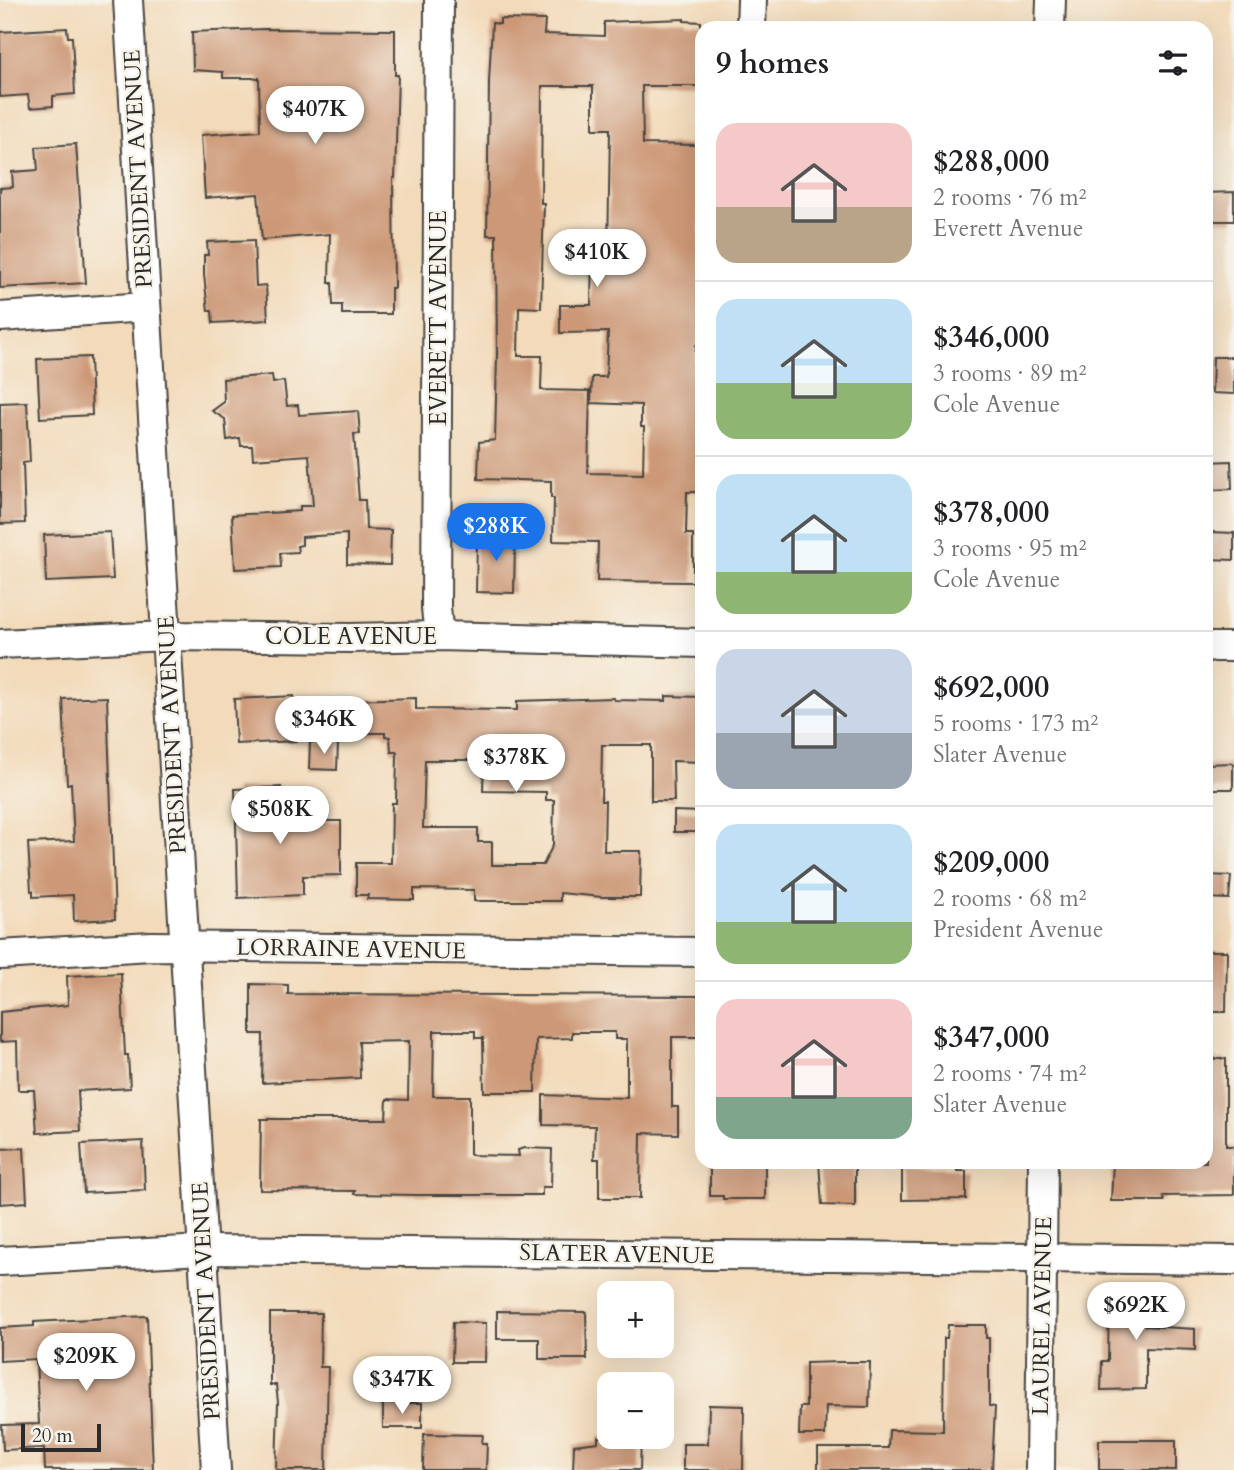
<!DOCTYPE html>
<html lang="en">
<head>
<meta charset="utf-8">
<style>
	:root { --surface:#fff; --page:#f6f6f6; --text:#202124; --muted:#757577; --line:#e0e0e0; --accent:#1a73e8 }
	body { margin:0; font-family:Cardo,serif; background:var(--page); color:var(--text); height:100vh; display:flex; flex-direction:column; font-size:26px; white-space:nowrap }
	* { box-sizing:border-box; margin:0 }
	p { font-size:23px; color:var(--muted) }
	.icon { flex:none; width:38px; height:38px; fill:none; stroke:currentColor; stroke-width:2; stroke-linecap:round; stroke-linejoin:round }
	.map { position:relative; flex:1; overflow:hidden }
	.side { position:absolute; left:695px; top:21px; width:518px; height:1148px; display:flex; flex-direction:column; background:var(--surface); border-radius:21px; box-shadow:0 7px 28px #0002 }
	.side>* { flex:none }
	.buttons { position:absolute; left:597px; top:1281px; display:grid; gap:14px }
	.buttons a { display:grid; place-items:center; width:77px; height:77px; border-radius:14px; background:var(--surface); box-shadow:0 7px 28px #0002; font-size:35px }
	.scale { position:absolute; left:21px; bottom:18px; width:80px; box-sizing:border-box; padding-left:7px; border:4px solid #2b2b2b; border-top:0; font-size:19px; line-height:24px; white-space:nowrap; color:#2b2b2b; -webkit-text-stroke:5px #f7f3e8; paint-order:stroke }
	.price { position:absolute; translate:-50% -60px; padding:0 16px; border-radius:24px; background:#fff; color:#222; font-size:23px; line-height:46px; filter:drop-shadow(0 2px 4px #0008) }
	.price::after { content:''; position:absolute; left:50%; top:42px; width:21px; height:16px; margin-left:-10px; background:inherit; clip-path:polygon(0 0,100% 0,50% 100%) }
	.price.active { background:var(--accent); color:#fff }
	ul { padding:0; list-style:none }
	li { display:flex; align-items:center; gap:21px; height:175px; padding:0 21px }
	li+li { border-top:2px solid var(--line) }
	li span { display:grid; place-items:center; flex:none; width:196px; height:140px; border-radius:21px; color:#555 }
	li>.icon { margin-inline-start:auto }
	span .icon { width:84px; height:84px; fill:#fffc; stroke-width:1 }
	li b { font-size:30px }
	h2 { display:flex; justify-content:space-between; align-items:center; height:84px; padding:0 21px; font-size:30px }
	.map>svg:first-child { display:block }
	.building { fill:#cc9877; fill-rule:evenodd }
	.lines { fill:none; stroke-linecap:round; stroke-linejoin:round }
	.street-casing { stroke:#494540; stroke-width:32 }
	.street { stroke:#fff; stroke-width:28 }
	.labels { text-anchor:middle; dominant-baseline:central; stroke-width:5; stroke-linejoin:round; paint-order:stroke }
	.street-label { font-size:23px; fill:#2b2b2b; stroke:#f7f3e8 }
</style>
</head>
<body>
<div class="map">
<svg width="1234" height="1470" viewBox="0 0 1234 1470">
	<rect width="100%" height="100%" fill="#f7f3e8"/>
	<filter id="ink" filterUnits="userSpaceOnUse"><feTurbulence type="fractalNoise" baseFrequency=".0143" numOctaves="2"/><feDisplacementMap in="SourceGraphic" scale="14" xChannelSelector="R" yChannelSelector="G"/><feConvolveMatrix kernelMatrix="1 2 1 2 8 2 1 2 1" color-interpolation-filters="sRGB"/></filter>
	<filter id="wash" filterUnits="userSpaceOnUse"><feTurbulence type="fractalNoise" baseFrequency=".00686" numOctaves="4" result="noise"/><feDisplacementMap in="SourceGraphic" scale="28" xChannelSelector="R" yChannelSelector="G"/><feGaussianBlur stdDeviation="1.57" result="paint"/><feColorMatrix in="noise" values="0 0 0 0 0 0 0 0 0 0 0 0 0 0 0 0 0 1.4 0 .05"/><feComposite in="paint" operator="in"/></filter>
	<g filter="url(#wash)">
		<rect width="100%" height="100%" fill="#f2daba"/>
		<g id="blocks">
			<g class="building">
				<path d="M500,19L545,20L544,34L604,36V22L684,19V21L701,22L702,86H642L643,144L699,145L701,345H696L695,388H702V484L700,492H687L686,534H693V582L597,581L598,542L553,541L554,498H551V481L478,479L479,442L495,440L497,356L496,235H487L489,82L492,23L500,24ZM542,86H593V129H610L608,254L592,253L591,305H560V333L608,332L606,377H592L591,403L641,405V427H644L643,474L588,473L590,391L541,390L542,356H518L519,307L541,308L544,203H541Z"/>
				<polygon points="67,28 68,37 72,37 75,94 53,96 53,106 30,108 28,95 0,97 0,32"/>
				<polygon points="264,29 395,30 395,75 398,75 395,178 393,178 394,288 391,288 391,314 342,314 342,305 333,305 332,283 329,283 330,234 262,240 258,194 205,198 201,135 260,131 259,78 223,78 223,72 193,70 192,32"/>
				<polygon points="76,144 86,283 0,288 0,188 13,187 12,172 38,170 36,147"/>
				<polygon points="1234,192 1234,221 1206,221 1206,193"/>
				<polygon points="254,240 256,286 266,285 268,320 213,323 212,311 208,311 204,275 204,255 208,255 207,242"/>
				<polygon points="90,357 92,415 40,418 37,359"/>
				<polygon points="1213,357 1234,357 1234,394 1212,393"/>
				<polygon points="272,375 273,383 284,381 287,406 298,405 299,415 358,411 360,434 354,434 359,500 365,500 366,529 391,530 390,565 347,564 347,534 302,537 302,545 297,546 298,552 280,553 281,567 235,569 232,515 300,511 300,506 313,506 309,455 253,459 252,446 241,446 240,438 227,440 225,419 212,411 224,402 223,379"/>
				<polygon points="27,402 30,462 23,463 25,523 0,524 0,403"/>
				<polygon points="1231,461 1232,489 1208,490 1207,462"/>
				<polygon points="481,531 511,531 511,542 515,542 514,593 476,592 477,541 481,542"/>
				<polygon points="110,532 113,579 46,582 44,535"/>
				<polygon points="1210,532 1234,533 1234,560 1209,559"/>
				<polygon points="294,696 296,741 236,744 234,699"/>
				<path d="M666,696L702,697V762L673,761L674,801H651V745H602L601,801H605L604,851H641L640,897H602L560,893V901H474V890L414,889V900L367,899L368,895H356V863H391L392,803H396L397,752H391L390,737L385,736V733H350L351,700L416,698V709L517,710V701L614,698V700L666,701ZM425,760H484L483,791L546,792V800H554L553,845L543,865H492V842H478V828H423Z"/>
				<polygon points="107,697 115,919 74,921 73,895 33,897 33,891 31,891 28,843 74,841 71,783 67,784 63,699"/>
				<polygon points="310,742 338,743 337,770 309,769"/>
				<polygon points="1233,763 1233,789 1206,789 1206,764"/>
				<polygon points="281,787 282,821 341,821 341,875 303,876 303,895 238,898 235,789"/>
				<polygon points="674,811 702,812 702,832 674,832"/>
				<polygon points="1206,875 1231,876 1229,899 1206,898"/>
				<polygon points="1206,951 1227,951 1226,1012 1206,1012"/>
				<polygon points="121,973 125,1055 128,1055 130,1088 78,1091 80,1131 37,1133 34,1090 18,1090 17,1041 0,1042 0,1012 68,1005 67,976"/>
				<polygon points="251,984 288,985 288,994 702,996 702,1037 672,1037 672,1107 678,1107 678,1134 641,1133 640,1198 599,1198 599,1159 594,1159 595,1126 543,1125 543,1095 627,1098 627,1039 615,1039 615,1032 572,1032 572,1038 536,1039 535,1092 484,1092 483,1038 475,1038 475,1031 434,1031 433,1096 470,1096 470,1155 519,1156 518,1150 524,1148 552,1149 551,1187 542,1187 542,1195 417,1195 354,1194 355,1191 260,1190 261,1119 386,1119 387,1099 408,1100 409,1041 359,1042 360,1078 262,1083 263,1034 251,1034"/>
				<polygon points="1206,1059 1226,1059 1226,1146 1234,1146 1234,1195 1163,1196 1164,1201 1111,1201 1113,1162 1206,1162"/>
				<polygon points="143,1141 145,1190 84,1193 81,1144"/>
				<polygon points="24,1148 27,1202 0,1204 0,1149"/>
				<polygon points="724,1162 765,1162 765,1199 723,1199 723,1196 710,1196 710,1163"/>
				<polygon points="819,1162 855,1162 855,1206 822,1205"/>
				<polygon points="902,1167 957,1168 957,1171 966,1171 966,1199 902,1200"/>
				<polygon points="1109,1293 1145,1293 1145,1326 1195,1329 1195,1350 1146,1348 1146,1389 1101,1390 1102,1361 1108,1361"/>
				<polygon points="497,1311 586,1312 587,1359 539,1359 539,1339 497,1339"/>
				<polygon points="270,1313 321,1313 320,1367 328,1367 326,1470 276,1470 278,1402 276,1385 270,1385"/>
				<polygon points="147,1316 153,1470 45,1470 44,1448 3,1450 2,1425 39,1424 36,1359 0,1361 0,1328 34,1326 34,1322"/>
				<polygon points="453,1322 486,1323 485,1362 452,1362"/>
				<polygon points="948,1325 986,1325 986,1338 989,1338 989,1406 995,1407 992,1470 818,1470 818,1448 888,1448 889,1430 943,1431 944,1338 947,1338"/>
				<polygon points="842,1362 870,1362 869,1407 826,1406 825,1435 799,1435 800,1407 806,1407 806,1363"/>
				<rect x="383" y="1403" width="39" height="25"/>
				<polygon points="709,1405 744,1406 743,1470 683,1470 683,1444 708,1444"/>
				<polygon points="424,1434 483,1435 482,1443 487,1443 486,1470 423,1470"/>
				<polygon points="598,1437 641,1437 640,1470 573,1470 574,1445 598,1442"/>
				<rect x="1099" y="1440" width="77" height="30"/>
			</g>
		</g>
	</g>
	<g filter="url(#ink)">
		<use href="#blocks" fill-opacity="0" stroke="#494540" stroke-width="2"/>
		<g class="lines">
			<g class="street-casing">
				<g id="street">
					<polyline points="128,0 216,1470"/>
					<polyline points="751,28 752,0"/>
					<polyline points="1050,28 1051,0"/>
					<polyline points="0,317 146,307"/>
					<polyline points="439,636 436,608 439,0"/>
					<polyline points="0,644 166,636 350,638 439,636 702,643"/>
					<polyline points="1206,647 1234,647"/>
					<polyline points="0,955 151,946 702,952"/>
					<polyline points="0,1261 203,1250 1234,1260"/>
					<polyline points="1040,1470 1043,1162"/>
				</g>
			</g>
			<use href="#street" class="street"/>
		</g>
	</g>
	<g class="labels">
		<g class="street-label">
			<text transform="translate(138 169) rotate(-93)">PRESIDENT AVENUE</text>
			<text transform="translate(438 318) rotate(-90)">EVERETT AVENUE</text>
			<text x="351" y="636">COLE AVENUE</text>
			<text transform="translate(172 735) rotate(-93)">PRESIDENT AVENUE</text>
			<text transform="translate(351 949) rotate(1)">LORRAINE AVENUE</text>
			<text transform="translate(617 1254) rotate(1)">SLATER AVENUE</text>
			<text transform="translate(206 1301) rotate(-93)">PRESIDENT AVENUE</text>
			<text transform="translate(1042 1316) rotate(-89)">LAUREL AVENUE</text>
		</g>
	</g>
</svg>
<div class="buttons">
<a>+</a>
<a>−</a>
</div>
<div class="scale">20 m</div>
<b class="price" style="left:315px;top:146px">$407K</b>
<b class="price" style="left:597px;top:289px">$410K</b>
<b class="price active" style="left:496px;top:563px">$288K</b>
<b class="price" style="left:324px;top:756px">$346K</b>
<b class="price" style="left:516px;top:794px">$378K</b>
<b class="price" style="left:280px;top:846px">$508K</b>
<b class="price" style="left:1136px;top:1342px">$692K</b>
<b class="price" style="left:86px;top:1393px">$209K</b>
<b class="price" style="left:402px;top:1416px">$347K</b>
<section class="side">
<h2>9 homes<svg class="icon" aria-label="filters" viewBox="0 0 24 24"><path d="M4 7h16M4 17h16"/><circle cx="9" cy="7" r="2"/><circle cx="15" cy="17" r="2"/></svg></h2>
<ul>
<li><span style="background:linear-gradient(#f6c9c9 60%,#b9a48a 0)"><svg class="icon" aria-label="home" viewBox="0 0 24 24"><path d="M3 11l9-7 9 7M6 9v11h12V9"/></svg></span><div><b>$288,000</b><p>2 rooms · 76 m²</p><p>Everett Avenue</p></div></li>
<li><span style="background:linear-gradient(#bfe0f5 60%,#8fb573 0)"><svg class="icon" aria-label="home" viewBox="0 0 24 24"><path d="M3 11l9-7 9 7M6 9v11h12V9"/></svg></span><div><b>$346,000</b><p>3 rooms · 89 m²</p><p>Cole Avenue</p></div></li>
<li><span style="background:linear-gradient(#bfe0f5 70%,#8fb573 0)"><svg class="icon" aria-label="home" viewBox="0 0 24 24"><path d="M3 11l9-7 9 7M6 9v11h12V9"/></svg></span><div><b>$378,000</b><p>3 rooms · 95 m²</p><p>Cole Avenue</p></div></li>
<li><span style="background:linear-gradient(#c9d6e8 60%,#9aa5b1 0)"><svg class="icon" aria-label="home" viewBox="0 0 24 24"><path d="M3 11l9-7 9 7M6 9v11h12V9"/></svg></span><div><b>$692,000</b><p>5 rooms · 173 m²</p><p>Slater Avenue</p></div></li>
<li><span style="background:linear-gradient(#bfe0f5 70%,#8fb573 0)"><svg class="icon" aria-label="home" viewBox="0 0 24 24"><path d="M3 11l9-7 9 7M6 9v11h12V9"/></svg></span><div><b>$209,000</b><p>2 rooms · 68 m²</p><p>President Avenue</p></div></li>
<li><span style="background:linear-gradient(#f6c9c9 70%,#7fa58c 0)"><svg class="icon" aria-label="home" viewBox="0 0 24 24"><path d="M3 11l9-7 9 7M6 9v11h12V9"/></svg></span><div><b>$347,000</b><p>2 rooms · 74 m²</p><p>Slater Avenue</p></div></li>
</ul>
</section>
</div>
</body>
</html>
